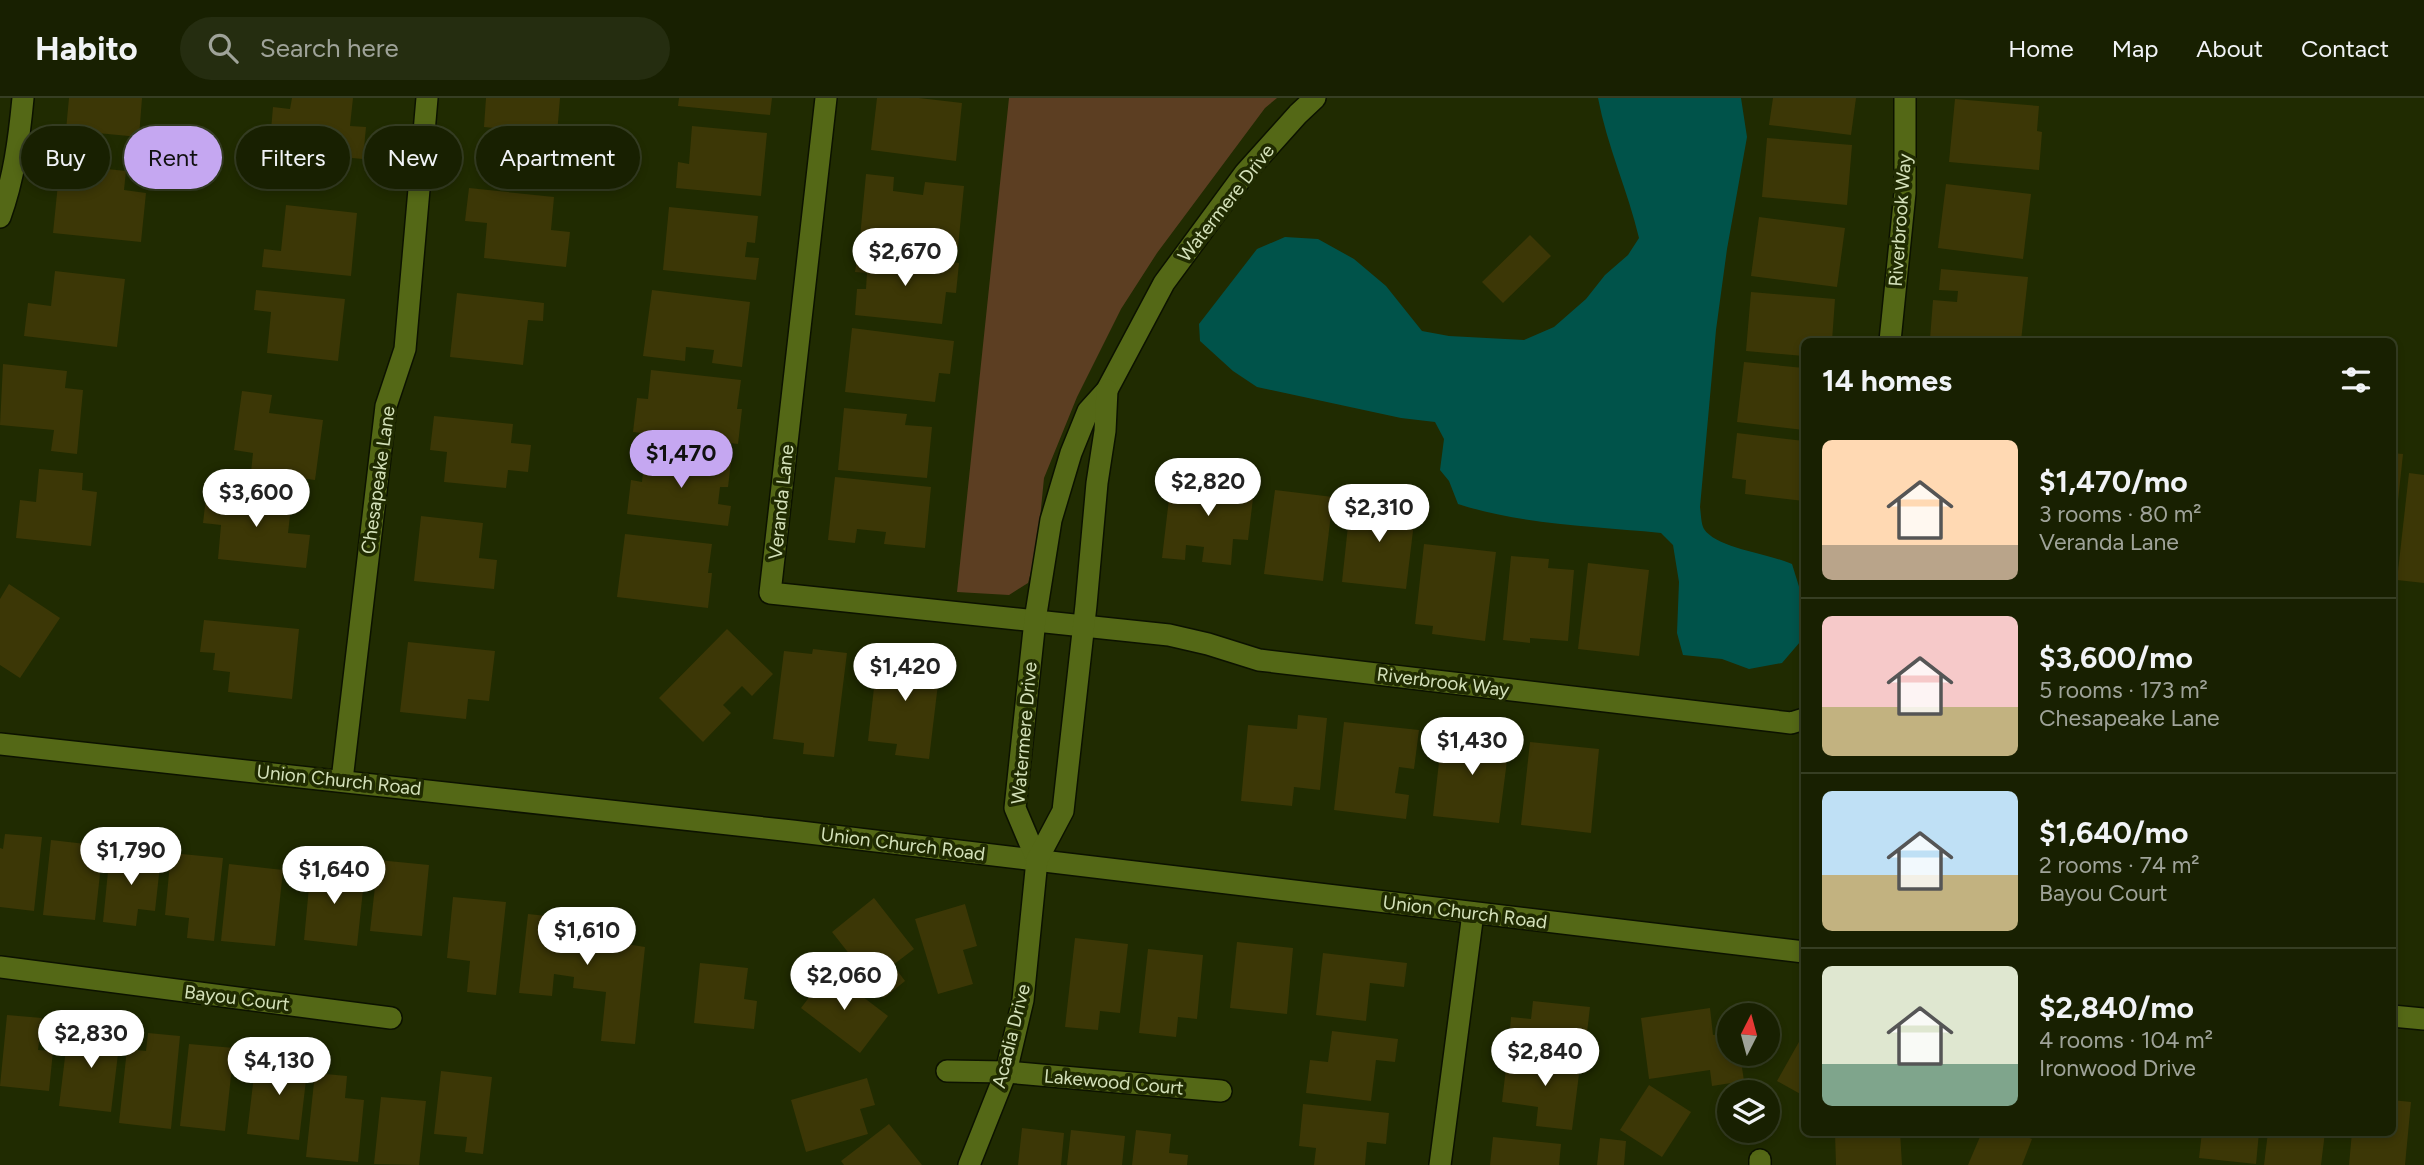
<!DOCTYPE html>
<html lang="en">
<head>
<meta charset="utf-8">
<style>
	:root { --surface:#182001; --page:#252d10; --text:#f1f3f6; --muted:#9fa399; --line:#363e23; --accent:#c5a7f1 }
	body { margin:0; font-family:Figtree,sans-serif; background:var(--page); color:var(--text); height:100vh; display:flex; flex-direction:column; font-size:26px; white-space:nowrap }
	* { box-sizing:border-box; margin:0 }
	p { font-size:23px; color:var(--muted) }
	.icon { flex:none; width:38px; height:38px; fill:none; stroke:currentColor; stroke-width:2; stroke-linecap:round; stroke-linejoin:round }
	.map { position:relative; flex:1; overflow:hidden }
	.details { position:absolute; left:1801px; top:240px; width:595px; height:798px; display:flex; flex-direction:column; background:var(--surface); border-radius:10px; box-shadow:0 4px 10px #0003,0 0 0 2px var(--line) }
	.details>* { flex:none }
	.top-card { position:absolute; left:21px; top:28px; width:665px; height:63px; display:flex; gap:14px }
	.needle { width:46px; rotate:6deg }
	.tools { position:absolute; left:1717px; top:905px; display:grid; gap:14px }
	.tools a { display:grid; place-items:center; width:63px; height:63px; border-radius:50%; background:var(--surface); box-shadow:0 4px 10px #0003,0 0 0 2px var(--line); font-size:35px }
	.price { position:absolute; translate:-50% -60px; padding:0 16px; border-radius:24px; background:#fff; color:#222; font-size:23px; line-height:46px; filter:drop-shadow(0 2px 4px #0008) }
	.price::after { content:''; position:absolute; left:50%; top:42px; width:21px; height:16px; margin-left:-10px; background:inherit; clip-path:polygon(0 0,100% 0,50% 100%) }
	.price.current { background:var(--accent); color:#111 }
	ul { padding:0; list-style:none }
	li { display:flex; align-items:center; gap:21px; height:175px; padding:0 21px }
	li+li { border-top:2px solid var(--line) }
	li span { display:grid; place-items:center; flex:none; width:196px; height:140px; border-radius:10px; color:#555 }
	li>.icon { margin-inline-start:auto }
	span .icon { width:84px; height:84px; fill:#fffc; stroke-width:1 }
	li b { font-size:30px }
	h2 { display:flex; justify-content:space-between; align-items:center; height:84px; padding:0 21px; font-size:30px }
	.pill { padding:0 24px; border-radius:32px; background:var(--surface); box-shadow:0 4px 10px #0003,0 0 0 2px var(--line); font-size:24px; line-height:63px }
	.pill.current { background:var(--accent); color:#111 }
	header { display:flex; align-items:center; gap:42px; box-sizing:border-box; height:98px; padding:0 35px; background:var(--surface); border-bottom:2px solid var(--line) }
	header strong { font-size:33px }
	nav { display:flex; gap:38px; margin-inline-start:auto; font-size:24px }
	.search { width:490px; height:63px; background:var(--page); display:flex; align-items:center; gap:18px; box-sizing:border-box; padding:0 24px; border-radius:38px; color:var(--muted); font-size:26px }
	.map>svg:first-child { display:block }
	.green { fill:#5c3e22 }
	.water { fill:#00534a }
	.building { fill:#3c3706 }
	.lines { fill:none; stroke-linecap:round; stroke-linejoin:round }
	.minor-casing { stroke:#0c1200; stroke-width:24 }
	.minor { stroke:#546816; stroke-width:21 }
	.labels { text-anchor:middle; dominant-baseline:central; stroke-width:7; stroke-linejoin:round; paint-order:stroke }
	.street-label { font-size:19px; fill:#d4e1ba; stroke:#202b01 }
</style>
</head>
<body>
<header>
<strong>Habito</strong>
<div class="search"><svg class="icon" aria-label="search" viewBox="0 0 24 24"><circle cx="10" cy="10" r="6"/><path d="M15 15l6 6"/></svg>Search here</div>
<nav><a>Home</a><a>Map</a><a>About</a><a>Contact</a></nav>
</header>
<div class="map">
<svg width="2424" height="1067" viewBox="0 0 2424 1067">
	<rect width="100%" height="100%" fill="#202b01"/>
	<polygon class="green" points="1009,0 1277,0 1265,10 1157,155 1121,211 1077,299 1044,380 1037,451 1028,485 1009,497 957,494"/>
	<path class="water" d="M1598,0H1741L1747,39L1727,151L1716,232L1700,409C1701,416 1701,426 1704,431C1716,450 1770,456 1792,466L1801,495L1800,544L1782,565L1749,571L1722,561L1683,557L1677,535L1679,484L1673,447L1661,435C1593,428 1523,427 1458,406L1449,383L1440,372L1444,341L1435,324L1401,320L1257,289L1233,273L1200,243L1199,226L1257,151L1285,139L1318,141L1354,161L1386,188L1422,233L1449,238L1524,242L1554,229L1586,201L1605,177L1628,157L1639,140C1628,93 1607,48 1598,0Z"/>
	<g class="building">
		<polygon points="69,0 142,0 139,39 66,32"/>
		<polygon points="292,0 353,0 350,28 366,29 363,61 286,54 288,34 271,32 273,9 290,11"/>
		<polygon points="486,0 560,0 557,36 484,29"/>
		<polygon points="679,0 772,0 770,17 678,8"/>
		<polygon points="877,0 919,0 962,5 956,63 871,52"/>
		<polygon points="1773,0 1856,0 1851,37 1769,27"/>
		<polygon points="1955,1 2039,8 2037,33 2042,34 2039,72 1949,64"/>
		<polygon points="692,28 767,35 761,98 676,90 678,64 689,66"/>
		<polygon points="1767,40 1852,47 1847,107 1762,99"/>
		<polygon points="60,66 126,73 124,92 146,95 141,144 53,135"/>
		<polygon points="866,76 894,79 893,93 923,97 925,84 964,88 958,149 860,139"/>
		<polygon points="1946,86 2031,96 2023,161 1938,150"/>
		<polygon points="469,90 554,99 551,132 570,134 566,169 484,160 487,125 465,123"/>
		<polygon points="286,107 357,115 351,178 262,169 264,151 281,153"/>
		<polygon points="669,109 758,118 755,145 747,144 745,159 759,160 756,182 663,172"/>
		<polygon points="1759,119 1845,130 1837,189 1751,178"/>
		<polygon points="1530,137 1551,158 1503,205 1482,184"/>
		<polygon points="858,154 959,165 956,195 946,194 942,226 855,217 857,191 866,191 867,175 855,174"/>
		<polygon points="1941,171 2028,179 2021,243 1957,243 1930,241 1933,202 1957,204 1958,193 1939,192"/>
		<polygon points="55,173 125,181 117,249 24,238 28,205 51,208"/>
		<polygon points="256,192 345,201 338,263 267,255 271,214 254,212"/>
		<polygon points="652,192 750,204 742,269 712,265 714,252 686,249 685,263 643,258"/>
		<polygon points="1751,194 1835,201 1832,243 1804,243 1804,258 1746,253"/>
		<polygon points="457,195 544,205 543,223 528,222 523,267 450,259"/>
		<polygon points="852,230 954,243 950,276 939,275 935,304 845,294"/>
		<polygon points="1744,264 1804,270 1804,332 1737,324"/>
		<polygon points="3,266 67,273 65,290 83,292 77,356 51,353 54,332 0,327"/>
		<polygon points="651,272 741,282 737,311 742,311 738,346 633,334 637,300 648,301"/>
		<polygon points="242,293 272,297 269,315 323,322 315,382 251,374 253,355 234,352"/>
		<polygon points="844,310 907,316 905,327 932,329 927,380 838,372"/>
		<polygon points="434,318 513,326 511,345 531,347 528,374 508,372 506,390 444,384 447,354 430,352"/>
		<polygon points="1737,335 1804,343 1804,403 1745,396 1746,382 1732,380"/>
		<polygon points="645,354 731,364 728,389 720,389 718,406 731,408 728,428 627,416 631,382 642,384"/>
		<polygon points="2392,355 2403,356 2394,440 2392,439"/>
		<polygon points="39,371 83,375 82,392 97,394 91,448 16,440 20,402 36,404"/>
		<polygon points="1224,371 1246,374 1244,391 1254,392 1248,442 1233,441 1231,467 1202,464 1204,449 1186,447 1185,462 1162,460 1171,384 1222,389"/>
		<polygon points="2409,375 2424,377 2424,485 2397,482"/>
		<polygon points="835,379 931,389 925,450 884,446 886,434 857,431 855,445 828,442"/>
		<polygon points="207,391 292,400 288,435 310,437 306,470 218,461 221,427 203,425"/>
		<polygon points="1275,392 1333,399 1323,483 1264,476"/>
		<polygon points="1351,400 1416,408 1406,491 1342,484"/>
		<polygon points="421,418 483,425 479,460 497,462 494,491 414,483"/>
		<polygon points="625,436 712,446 708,475 712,475 708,510 617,499"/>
		<polygon points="1424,446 1496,454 1485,543 1432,536 1433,528 1415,526"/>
		<polygon points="1511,458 1549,461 1548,470 1574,472 1568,543 1530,540 1530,545 1503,542"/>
		<polygon points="1588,465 1649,472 1639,558 1578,551"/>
		<polygon points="9,486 60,520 20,580 0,567 0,501"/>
		<polygon points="204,522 299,531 292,601 228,594 230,574 213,572 215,555 200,554"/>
		<polygon points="727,531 773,576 752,598 742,588 723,607 731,615 703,644 659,600"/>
		<polygon points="408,544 495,553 489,603 468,601 466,621 400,614"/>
		<polygon points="813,551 847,555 834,659 803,656 804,645 773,641 784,553 812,556"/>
		<polygon points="878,554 941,561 929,661 895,657 897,646 868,643"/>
		<polygon points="1298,617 1327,620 1320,692 1294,689 1292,708 1241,703 1248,627 1297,631"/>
		<polygon points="1344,624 1419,632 1414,671 1399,669 1395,695 1409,697 1406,721 1334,712"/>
		<polygon points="1472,634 1510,639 1499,725 1433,718 1442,637 1471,640"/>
		<polygon points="1530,644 1599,651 1591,735 1521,727"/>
		<polygon points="5,736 42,739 34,813 0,809 0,750 3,751"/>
		<polygon points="51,742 103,748 95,822 43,817"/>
		<polygon points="110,753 161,758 155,813 138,811 136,828 103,824"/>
		<polygon points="171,755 223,760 214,843 187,840 189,820 165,817"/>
		<polygon points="378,762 429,767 422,838 370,833"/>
		<polygon points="229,766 283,772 275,848 221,843"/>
		<polygon points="311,768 365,773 357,848 304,842"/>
		<polygon points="453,799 506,804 496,897 467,894 470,863 447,860"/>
		<polygon points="874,800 914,851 893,867 905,883 884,900 832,834"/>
		<polygon points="965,806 977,848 963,852 973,886 938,896 915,821"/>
		<polygon points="528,816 623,826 620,845 645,849 635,946 601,943 606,894 573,890 574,879 554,876 552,898 519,895"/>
		<polygon points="1075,840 1128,846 1120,915 1100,913 1098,932 1065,929"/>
		<polygon points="1237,844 1293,850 1287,916 1230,910"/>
		<polygon points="1148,851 1203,857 1197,921 1178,919 1176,939 1139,935"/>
		<polygon points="1323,855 1407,865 1404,889 1370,885 1366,923 1316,917"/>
		<polygon points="700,865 748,870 744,901 757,903 754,931 694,925"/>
		<polygon points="829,873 888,918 860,955 801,910"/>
		<polygon points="1533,903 1590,909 1585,952 1509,944 1511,919 1531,921"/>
		<polygon points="1710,910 1713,937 1729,935 1729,956 1740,956 1744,983 1712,988 1710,972 1649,981 1641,920"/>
		<polygon points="7,917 42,920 38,952 53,953 49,993 0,988"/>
		<polygon points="89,926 121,931 111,1014 59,1008 67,943 86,945"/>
		<polygon points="1332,933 1398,941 1395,964 1376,962 1371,1003 1306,995 1310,962 1328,964"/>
		<polygon points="148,935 180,938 171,1031 119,1025 127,951 146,953"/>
		<polygon points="1804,935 1804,998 1777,983"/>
		<polygon points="189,946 234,950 225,1033 180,1028"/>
		<polygon points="276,952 309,956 299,1042 247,1036 255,969 275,971"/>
		<polygon points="1524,953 1581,960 1572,1032 1536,1028 1538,1009 1502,1004 1506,970 1521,972"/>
		<polygon points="441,973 492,979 483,1056 465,1054 467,1039 434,1036"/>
		<polygon points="315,975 347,978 345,1000 364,1002 358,1064 306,1059"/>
		<polygon points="867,980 875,1007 860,1011 868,1036 806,1054 791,1002"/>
		<polygon points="1649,987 1691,1014 1662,1059 1620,1032"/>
		<polygon points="381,999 426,1003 419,1067 374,1066"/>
		<polygon points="2392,1002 2411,1004 2405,1067 2349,1067 2352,1034 2392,1034"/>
		<polygon points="1303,1006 1389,1015 1386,1046 1367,1044 1365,1067 1314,1067 1316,1050 1299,1048"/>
		<polygon points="889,1026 922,1067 844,1067 841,1063"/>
		<polygon points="1022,1030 1064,1035 1061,1067 1018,1067"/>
		<polygon points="1071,1032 1125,1038 1122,1067 1067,1067"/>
		<polygon points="1136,1032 1171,1036 1169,1055 1188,1057 1187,1067 1132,1067"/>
		<polygon points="1835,1034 1900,1034 1902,1067 1836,1067"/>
		<polygon points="1982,1034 2016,1034 2032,1041 2022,1067 1968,1067"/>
		<polygon points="2146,1034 2181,1034 2181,1040 2146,1036"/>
		<polygon points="2202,1034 2259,1034 2256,1066 2199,1060"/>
		<polygon points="2268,1034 2325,1034 2321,1067 2264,1067"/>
		<polygon points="1493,1039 1561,1046 1559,1067 1490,1067"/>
		<polygon points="1600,1040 1626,1043 1624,1067 1597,1067"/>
	</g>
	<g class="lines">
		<g class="minor-casing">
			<g id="minor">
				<polyline points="826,0 770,495 1169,537 1208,546 1259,562 1791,625 1804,621"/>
				<path d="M0,119C14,80 19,42 23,0"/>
				<polyline points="1890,243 1905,95 1905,0"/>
				<polyline points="0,646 792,733 1804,854"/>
				<polyline points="342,682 386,308 405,251 427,0"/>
				<polyline points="1037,762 1015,710 1035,522 1051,422 1071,355 1088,313 1107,292 1164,185 1245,75 1298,16 1315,0"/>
				<polyline points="0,869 391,920"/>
				<polyline points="2392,918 2424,921"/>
				<polyline points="947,973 1006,974 1221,993"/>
				<polyline points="969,1067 1006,974 1023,902 1037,762 1063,713 1086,507 1097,385 1105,333 1107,292"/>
				<polyline points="1440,1067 1473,815"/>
				<polyline points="1760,1067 1760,1062"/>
			</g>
		</g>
		<use href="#minor" class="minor"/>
	</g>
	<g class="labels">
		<g class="street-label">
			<text transform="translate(1226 105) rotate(-52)">Watermere Drive</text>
			<text transform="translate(1900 122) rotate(-86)">Riverbrook Way</text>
			<text transform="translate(378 382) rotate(-82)">Chesapeake Lane</text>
			<text transform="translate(781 404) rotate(-84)">Veranda Lane</text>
			<text transform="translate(1443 584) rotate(7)">Riverbrook Way</text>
			<text transform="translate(1024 635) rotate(-85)">Watermere Drive</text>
			<text transform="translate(339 682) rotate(6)">Union Church Road</text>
			<text transform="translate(903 746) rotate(7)">Union Church Road</text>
			<text transform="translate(1465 814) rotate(7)">Union Church Road</text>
			<text transform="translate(237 900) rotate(7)">Bayou Court</text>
			<text transform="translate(1011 938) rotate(-76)">Acadia Drive</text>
			<text transform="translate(1114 984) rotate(5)">Lakewood Court</text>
		</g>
	</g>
</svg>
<div class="tools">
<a><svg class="needle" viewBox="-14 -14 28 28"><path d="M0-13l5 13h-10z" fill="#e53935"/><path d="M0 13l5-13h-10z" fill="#9fa399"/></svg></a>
<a><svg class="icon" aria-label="layers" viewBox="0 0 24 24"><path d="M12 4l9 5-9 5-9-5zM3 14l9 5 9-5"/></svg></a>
</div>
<b class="price" style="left:905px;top:190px">$2,670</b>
<b class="price current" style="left:681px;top:392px">$1,470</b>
<b class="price" style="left:1208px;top:420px">$2,820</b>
<b class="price" style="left:256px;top:431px">$3,600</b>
<b class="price" style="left:1379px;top:446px">$2,310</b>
<b class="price" style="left:905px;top:605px">$1,420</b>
<b class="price" style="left:1472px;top:679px">$1,430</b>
<b class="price" style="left:131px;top:789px">$1,790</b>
<b class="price" style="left:334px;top:808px">$1,640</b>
<b class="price" style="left:587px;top:869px">$1,610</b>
<b class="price" style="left:844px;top:914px">$2,060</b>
<b class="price" style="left:91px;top:972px">$2,830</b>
<b class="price" style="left:1545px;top:990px">$2,840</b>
<b class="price" style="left:279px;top:999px">$4,130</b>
<div class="top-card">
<a class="pill">Buy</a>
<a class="pill current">Rent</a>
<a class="pill">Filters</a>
<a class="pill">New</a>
<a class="pill">Apartment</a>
</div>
<section class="details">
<h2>14 homes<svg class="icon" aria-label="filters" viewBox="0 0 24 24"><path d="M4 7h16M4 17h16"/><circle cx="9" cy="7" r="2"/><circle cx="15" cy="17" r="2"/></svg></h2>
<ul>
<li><span style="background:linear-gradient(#ffd9b3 75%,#b9a48a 0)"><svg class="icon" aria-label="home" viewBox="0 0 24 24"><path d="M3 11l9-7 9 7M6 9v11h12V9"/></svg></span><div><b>$1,470/mo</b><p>3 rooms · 80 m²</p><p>Veranda Lane</p></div></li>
<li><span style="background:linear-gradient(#f6c9c9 65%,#c2b280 0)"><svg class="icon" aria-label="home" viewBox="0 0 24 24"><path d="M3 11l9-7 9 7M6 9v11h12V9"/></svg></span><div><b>$3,600/mo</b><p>5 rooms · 173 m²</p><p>Chesapeake Lane</p></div></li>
<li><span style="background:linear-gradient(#bfe0f5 60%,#c2b280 0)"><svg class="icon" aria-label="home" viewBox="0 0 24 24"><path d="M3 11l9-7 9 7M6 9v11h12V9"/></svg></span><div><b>$1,640/mo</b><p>2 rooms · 74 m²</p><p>Bayou Court</p></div></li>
<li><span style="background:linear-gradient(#dfe7d0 70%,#7fa58c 0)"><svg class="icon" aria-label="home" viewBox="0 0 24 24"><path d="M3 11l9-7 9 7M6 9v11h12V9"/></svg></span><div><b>$2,840/mo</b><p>4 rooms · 104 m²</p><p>Ironwood Drive</p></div></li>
</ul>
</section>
</div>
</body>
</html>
